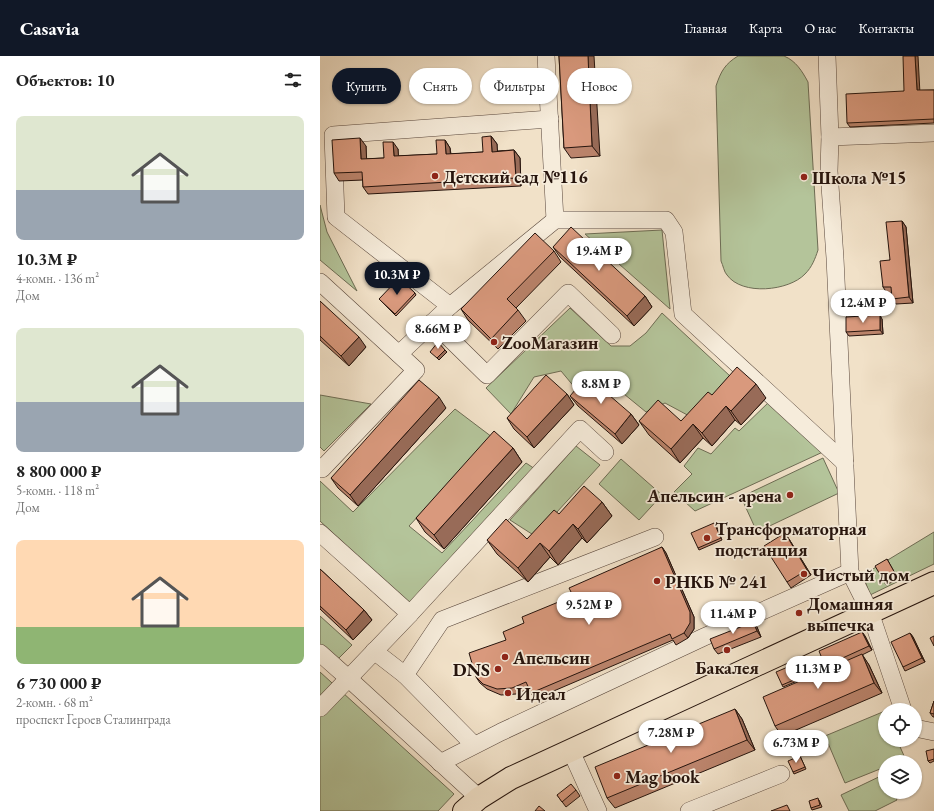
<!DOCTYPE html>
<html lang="ru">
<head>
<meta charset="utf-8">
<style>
	:root { --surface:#fff; --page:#f2f2f2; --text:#222; --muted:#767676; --accent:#111827 }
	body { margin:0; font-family:"EB Garamond",serif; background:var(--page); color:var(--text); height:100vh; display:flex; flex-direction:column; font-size:15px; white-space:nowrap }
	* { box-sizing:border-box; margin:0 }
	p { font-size:13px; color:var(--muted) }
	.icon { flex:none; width:22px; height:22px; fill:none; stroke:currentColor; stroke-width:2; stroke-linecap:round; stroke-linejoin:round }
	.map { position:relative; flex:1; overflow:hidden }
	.panel { display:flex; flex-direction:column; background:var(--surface); width:320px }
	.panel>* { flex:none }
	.guide { position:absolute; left:12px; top:12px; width:380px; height:36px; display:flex; gap:8px }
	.buttons { position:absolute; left:558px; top:647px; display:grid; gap:8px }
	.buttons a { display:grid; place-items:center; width:44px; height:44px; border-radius:50%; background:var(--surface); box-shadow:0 1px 3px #0004; font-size:20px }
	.price { position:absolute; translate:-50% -34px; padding:0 9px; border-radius:14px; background:#fff; color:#222; font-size:13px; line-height:26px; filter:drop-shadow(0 1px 2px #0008) }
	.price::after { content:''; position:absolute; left:50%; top:24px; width:12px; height:9px; margin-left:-6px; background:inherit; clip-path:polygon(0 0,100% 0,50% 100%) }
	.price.active { background:var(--accent); color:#fff }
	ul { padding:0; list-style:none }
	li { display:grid; align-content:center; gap:8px; height:212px; padding:0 16px }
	li span { display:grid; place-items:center; height:124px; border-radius:8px; color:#555 }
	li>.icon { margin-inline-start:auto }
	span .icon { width:72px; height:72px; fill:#fffc; stroke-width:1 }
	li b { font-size:17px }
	h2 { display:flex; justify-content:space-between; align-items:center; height:48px; padding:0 16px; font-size:17px }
	.tag { padding:0 14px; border-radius:18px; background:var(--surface); box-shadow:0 1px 3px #0004; font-size:14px; line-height:36px }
	.tag.active { background:var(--accent); color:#fff }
	header { display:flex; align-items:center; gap:24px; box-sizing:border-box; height:56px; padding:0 20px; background:var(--accent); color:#fff }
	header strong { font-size:19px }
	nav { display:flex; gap:22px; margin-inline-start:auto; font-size:14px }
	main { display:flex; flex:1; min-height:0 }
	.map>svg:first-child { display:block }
	.green { fill:#b4c49a; stroke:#6d6c54 }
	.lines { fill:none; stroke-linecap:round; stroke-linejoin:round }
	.minor-casing { stroke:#59473c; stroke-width:18 }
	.major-casing { stroke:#26140d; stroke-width:24 }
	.minor { stroke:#f6ecdb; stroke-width:17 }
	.major { stroke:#f1e1c8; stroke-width:22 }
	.wall { fill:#bb846c; stroke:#26140d }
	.shaded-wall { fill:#986b58; stroke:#26140d }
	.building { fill:#d9997d; stroke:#26140d }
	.poi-dot { fill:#8f2418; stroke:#f6ecdb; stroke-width:1.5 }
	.labels { text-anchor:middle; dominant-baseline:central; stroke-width:3.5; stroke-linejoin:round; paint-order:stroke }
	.poi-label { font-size:18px; font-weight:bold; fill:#26140d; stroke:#f6ecdb; text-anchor:start }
</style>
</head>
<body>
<header>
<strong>Casavia</strong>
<nav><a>Главная</a><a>Карта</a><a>О нас</a><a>Контакты</a></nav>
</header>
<main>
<section class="panel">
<h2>Объектов: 10<svg class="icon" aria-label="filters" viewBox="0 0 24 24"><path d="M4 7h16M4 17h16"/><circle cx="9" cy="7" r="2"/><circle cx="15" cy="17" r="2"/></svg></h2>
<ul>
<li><span style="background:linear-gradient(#dfe7d0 60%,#9aa5b1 0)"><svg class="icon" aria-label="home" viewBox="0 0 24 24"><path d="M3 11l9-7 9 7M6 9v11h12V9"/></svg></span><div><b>10.3M ₽</b><p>4-комн. · 136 m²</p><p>Дом</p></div></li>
<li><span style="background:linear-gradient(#dfe7d0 60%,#9aa5b1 0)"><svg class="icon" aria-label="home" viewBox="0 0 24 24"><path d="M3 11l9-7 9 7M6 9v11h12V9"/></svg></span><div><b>8 800 000 ₽</b><p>5-комн. · 118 m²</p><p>Дом</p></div></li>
<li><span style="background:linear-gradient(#ffd9b3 70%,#8fb573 0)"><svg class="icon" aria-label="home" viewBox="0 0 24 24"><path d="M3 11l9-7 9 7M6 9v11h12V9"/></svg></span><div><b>6 730 000 ₽</b><p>2-комн. · 68 m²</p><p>проспект Героев Сталинграда</p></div></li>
</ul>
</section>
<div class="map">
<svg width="614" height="755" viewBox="0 0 614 755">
	<rect width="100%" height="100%" fill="#f1e1c8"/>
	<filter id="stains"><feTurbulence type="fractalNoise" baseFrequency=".005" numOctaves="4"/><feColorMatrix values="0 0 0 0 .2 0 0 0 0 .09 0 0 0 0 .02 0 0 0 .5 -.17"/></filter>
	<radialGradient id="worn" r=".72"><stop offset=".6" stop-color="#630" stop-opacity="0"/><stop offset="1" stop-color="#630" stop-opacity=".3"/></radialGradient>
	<g class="green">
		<path d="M418,0H464C476,5 482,15 488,26L498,194C495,203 492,211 485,218C469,235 422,240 407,219C404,216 403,209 401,205L396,30C401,15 405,8 418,0Z"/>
		<polygon points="0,149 7,176 37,235 0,204"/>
		<polygon points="342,174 350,253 265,178"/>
		<polygon points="250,252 291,290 310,290 326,277 342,257 410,320 373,362 345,347 326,356 282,320 266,321 256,333 241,315 214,321 191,358 166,332"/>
		<polygon points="0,339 51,348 4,395 0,391"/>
		<polygon points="450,345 505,395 375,455 354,436 372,418 364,410 378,392 391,398 415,372 419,375"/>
		<polygon points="135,353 172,381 89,470 122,497 206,407 215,413 90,549 0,465 0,425 33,456"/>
		<polygon points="256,390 280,409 215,480 190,464"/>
		<polygon points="503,402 519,437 437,476 421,441"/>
		<polygon points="301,403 342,439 319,464 279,428"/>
		<polygon points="614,476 614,508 550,539 543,519"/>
		<polygon points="0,560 32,589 17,604 0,589"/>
		<polygon points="0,616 134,738 118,755 0,755"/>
		<polygon points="565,655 565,684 577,684 585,702 576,706 565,706 565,711 525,727 505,680"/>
		<polygon points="565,718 565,736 573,736 577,744 555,755 529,755 521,739"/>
	</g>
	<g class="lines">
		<g class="minor-casing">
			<g id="minor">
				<polyline points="226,0 235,164"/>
				<polyline points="507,0 510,81 509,115 515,202 530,516 550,556 583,654"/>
				<polyline points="510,81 614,77"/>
				<polyline points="0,226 96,314 2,413 0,411"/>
				<polyline points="130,250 16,161 13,79 230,63"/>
				<polyline points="292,279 248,237 167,319 113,266 130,250 235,164 346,164 354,176 363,258 525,407"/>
				<polyline points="79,298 113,266"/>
				<polyline points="0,477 90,558 260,373 285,396"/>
				<polyline points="54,595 85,619 122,564 335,481"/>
				<polyline points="0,597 28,622 159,742"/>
				<polyline points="85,619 154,689"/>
				<polyline points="0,652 90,558"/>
				<polyline points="595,672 614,676"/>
				<polyline points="251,695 278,755"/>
				<polyline points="120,707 181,676 384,581 530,516"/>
				<polyline points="369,755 461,718"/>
			</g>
		</g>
		<g class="major-casing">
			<polyline id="major" points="144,755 159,742 191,722 614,527"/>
		</g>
		<use href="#minor" class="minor"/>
		<use href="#major" class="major"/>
	</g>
	<g class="wall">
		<polygon points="239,0 280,100 251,102 244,92"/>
		<polygon points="614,34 614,67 530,71 527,67 584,35"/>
		<polygon points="171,80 177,88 177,95 194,94 200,102 201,130 48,138 43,131 43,124 19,125 14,117 46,90 46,103 64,102 78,93 78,100 117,98 125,84 130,92 131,98 163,96"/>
		<polygon points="582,165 586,171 593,247 576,248 572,243 572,237 567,237 563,231 570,204"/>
		<polygon points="233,191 325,240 332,251 314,270 240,201"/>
		<polygon points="234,195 241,206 196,252 198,254 206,265 178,293 148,264 141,253"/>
		<polygon points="95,237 96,239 76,260 59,243"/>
		<polygon points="0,245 46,291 29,310 0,284"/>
		<polygon points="562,263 563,278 529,280 526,276"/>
		<polygon points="247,338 254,349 214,392 194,373 187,362"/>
		<polygon points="392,339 446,342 421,369 415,364 392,390 383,382 360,407 329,379 319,365 361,365"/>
		<polygon points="250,340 311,358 319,369 302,388 258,350"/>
		<polygon points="126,352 38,450 18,432 11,422"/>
		<polygon points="193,392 202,406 124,493 105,476 96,462"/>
		<polygon points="282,446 292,460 267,487 262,482 238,509 230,501 208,526 177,498 167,484 207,483 239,458"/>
		<polygon points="396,469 402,484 379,494 378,492"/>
		<polygon points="469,483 491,519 471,532 467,526"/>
		<polygon points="342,491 346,497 374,561 374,573 368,582 356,589 353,584 215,643 211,637 209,633 196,638 181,639 167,633 160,627 156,621 186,584 204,567"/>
		<polygon points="567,503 578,523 566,529 564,525"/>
		<polygon points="0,513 44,554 52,564 33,584 0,553"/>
		<polygon points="433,566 437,571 441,581 398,598 394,593"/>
		<polygon points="542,576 545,580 552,594 542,599 549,609 562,637 462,680 455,670 508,613 505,610"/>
		<polygon points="590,577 593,581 605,606 585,615 583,611"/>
		<polygon points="483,607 489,620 463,631 462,629"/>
		<polygon points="614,645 614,661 613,661 610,657"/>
		<polygon points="415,653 422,663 435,694 295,752 287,742"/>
		<polygon points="614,693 614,705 610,707 608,705"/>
		<polygon points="480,700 486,713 474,718 473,716"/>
		<polygon points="256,734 260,740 246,751 237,739"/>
		<polygon points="499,744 502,751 492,754 491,752"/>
	</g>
	<g class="shaded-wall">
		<polygon points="268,0 274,0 280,100 272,90"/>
		<polygon points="595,0 598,0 600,38 597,34"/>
		<polygon points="171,80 177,88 178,103 172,96"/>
		<polygon points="40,82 46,90 47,111 41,103"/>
		<polygon points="125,84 130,92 131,106 126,98"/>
		<polygon points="73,86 78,93 79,108 74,100"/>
		<polygon points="194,94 200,102 201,130 196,122"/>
		<polygon points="582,165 586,171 593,247 589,241"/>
		<polygon points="325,240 332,251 314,270 307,260"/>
		<polygon points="560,259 562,263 563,278 560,274"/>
		<polygon points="39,281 46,291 29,310 21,300"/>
		<polygon points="125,294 127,296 119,304 117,302"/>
		<polygon points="436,328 446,342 421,369 411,355"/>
		<polygon points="247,338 254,349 214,392 207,381"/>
		<polygon points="119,341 126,352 38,450 30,439"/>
		<polygon points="406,350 415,364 392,390 382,377"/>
		<polygon points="311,358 319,369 302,388 295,378"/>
		<polygon points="373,368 383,382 360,407 351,393"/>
		<polygon points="193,392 202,406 124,493 114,479"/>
		<polygon points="282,446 292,460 267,487 258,473"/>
		<polygon points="253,468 262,482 238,509 229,495"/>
		<polygon points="465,477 469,483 491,519 487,514"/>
		<polygon points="220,487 230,501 208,526 198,512"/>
		<polygon points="342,491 346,497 374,561 374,573 368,582 364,577"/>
		<polygon points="44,554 52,564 33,584 26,574"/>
		<polygon points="433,566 437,571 441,581 437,575"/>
		<polygon points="542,576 545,580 552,594 549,590"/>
		<polygon points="590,577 593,581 605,606 602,602"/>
		<polygon points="542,598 549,609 562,637 554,627"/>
		<polygon points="415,653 422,663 435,694 427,684"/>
	</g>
	<g class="building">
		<polygon points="239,0 268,0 272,90 244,92"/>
		<polygon points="583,0 595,0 597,34 614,34 614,63 527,67 526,38 584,35"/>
		<polygon points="171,80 172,96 194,94 196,122 43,131 42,116 14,117 12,84 40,82 41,103 64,102 63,86 73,86 74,100 117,98 116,84 125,84 126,98 163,96 162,81"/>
		<polygon points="582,165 589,241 572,243 571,231 563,231 560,205 570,204 566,166"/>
		<polygon points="251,171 325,240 307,260 233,191"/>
		<polygon points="215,177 234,195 187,243 198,254 171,283 141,253"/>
		<polygon points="79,222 95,237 75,258 59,243"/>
		<polygon points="0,245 39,281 21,300 0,280"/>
		<polygon points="560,259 560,274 526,276 526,261"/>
		<polygon points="118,286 125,294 117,302 110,296"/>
		<polygon points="417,311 436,328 411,355 406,350 382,377 373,368 351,393 319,365 338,344 361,365 388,336 392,339"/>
		<polygon points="226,319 247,338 207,381 187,362"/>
		<polygon points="267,320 311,358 295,378 250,340"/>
		<polygon points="99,324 119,341 30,439 11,422"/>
		<polygon points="174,375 193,392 114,479 96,462"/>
		<polygon points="264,430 282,446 258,473 253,468 229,495 220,487 198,512 167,484 186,463 207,483 234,454 239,458"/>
		<polygon points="394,467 401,482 378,492 371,477"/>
		<polygon points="465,477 487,514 467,526 444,490"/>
		<polygon points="342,491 370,556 370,567 364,577 352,583 350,578 211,637 206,626 192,632 177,633 163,628 156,621 149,597 186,584 183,576 204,567 202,561 253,540 249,532"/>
		<polygon points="567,503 576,519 564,525 555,510"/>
		<polygon points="0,513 44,554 26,574 0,550"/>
		<polygon points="433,566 437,575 394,593 390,583"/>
		<polygon points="542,576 549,590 505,610 499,595"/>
		<polygon points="590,577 602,602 583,611 571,586"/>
		<polygon points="614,580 614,590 610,582"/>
		<polygon points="542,598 554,627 455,670 443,641"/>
		<polygon points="482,605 488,618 462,629 456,616"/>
		<polygon points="614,645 614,658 610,657"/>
		<polygon points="415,653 427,684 287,742 275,711"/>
		<polygon points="614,693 614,703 608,705 606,695"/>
		<polygon points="480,700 485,711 473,716 468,705"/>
		<polygon points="251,728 256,734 242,746 237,739"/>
		<polygon points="498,742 500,749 491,752 489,745"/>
		<polygon points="467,749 470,755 451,755"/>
		<polygon points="219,750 225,755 215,755"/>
	</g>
	<g class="poi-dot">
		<circle cx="115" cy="120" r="4"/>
		<circle cx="484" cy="121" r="4"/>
		<circle cx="174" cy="286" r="4"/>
		<circle cx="470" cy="439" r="4"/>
		<circle cx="387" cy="482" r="4"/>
		<circle cx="484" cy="518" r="4"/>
		<circle cx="337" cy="525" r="4"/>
		<circle cx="479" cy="557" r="4"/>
		<circle cx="407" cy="594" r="4"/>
		<circle cx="185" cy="601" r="4"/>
		<circle cx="178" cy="613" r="4"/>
		<circle cx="188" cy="637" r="4"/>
		<circle cx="297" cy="720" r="4"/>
	</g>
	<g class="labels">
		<g class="poi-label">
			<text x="123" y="120">Детский сад №116</text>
			<text x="492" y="121">Школа №15</text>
			<text x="182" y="286">ZooМагазин</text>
			<text x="462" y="439" text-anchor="end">Апельсин - арена</text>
			<text x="395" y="472">Трансформаторная<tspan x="395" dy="21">подстанция</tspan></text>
			<text x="492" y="518">Чистый дом</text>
			<text x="345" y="525">РНКБ № 241</text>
			<text x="487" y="547">Домашняя<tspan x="487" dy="21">выпечка</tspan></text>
			<text x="193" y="601">Апельсин</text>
			<text x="407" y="611" text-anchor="middle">Бакалея</text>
			<text x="170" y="613" text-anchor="end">DNS</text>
			<text x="196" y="637">Идеал</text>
			<text x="305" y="720">Mag book</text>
		</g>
	</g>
	<rect width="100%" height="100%" filter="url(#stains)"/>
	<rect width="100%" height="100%" fill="url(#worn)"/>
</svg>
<div class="buttons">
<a><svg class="icon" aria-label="locate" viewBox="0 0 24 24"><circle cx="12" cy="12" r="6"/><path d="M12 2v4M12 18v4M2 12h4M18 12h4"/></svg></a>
<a><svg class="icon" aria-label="layers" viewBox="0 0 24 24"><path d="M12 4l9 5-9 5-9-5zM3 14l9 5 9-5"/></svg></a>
</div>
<b class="price" style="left:279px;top:216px">19.4M ₽</b>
<b class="price active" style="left:77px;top:240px">10.3M ₽</b>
<b class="price" style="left:543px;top:268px">12.4M ₽</b>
<b class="price" style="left:118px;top:294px">8.66M ₽</b>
<b class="price" style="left:281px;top:349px">8.8M ₽</b>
<b class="price" style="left:269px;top:570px">9.52M ₽</b>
<b class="price" style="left:413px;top:579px">11.4M ₽</b>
<b class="price" style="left:498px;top:634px">11.3M ₽</b>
<b class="price" style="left:351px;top:698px">7.28M ₽</b>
<b class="price" style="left:476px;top:708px">6.73M ₽</b>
<div class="guide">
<a class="tag active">Купить</a>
<a class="tag">Снять</a>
<a class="tag">Фильтры</a>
<a class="tag">Новое</a>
</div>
</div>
</main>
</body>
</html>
